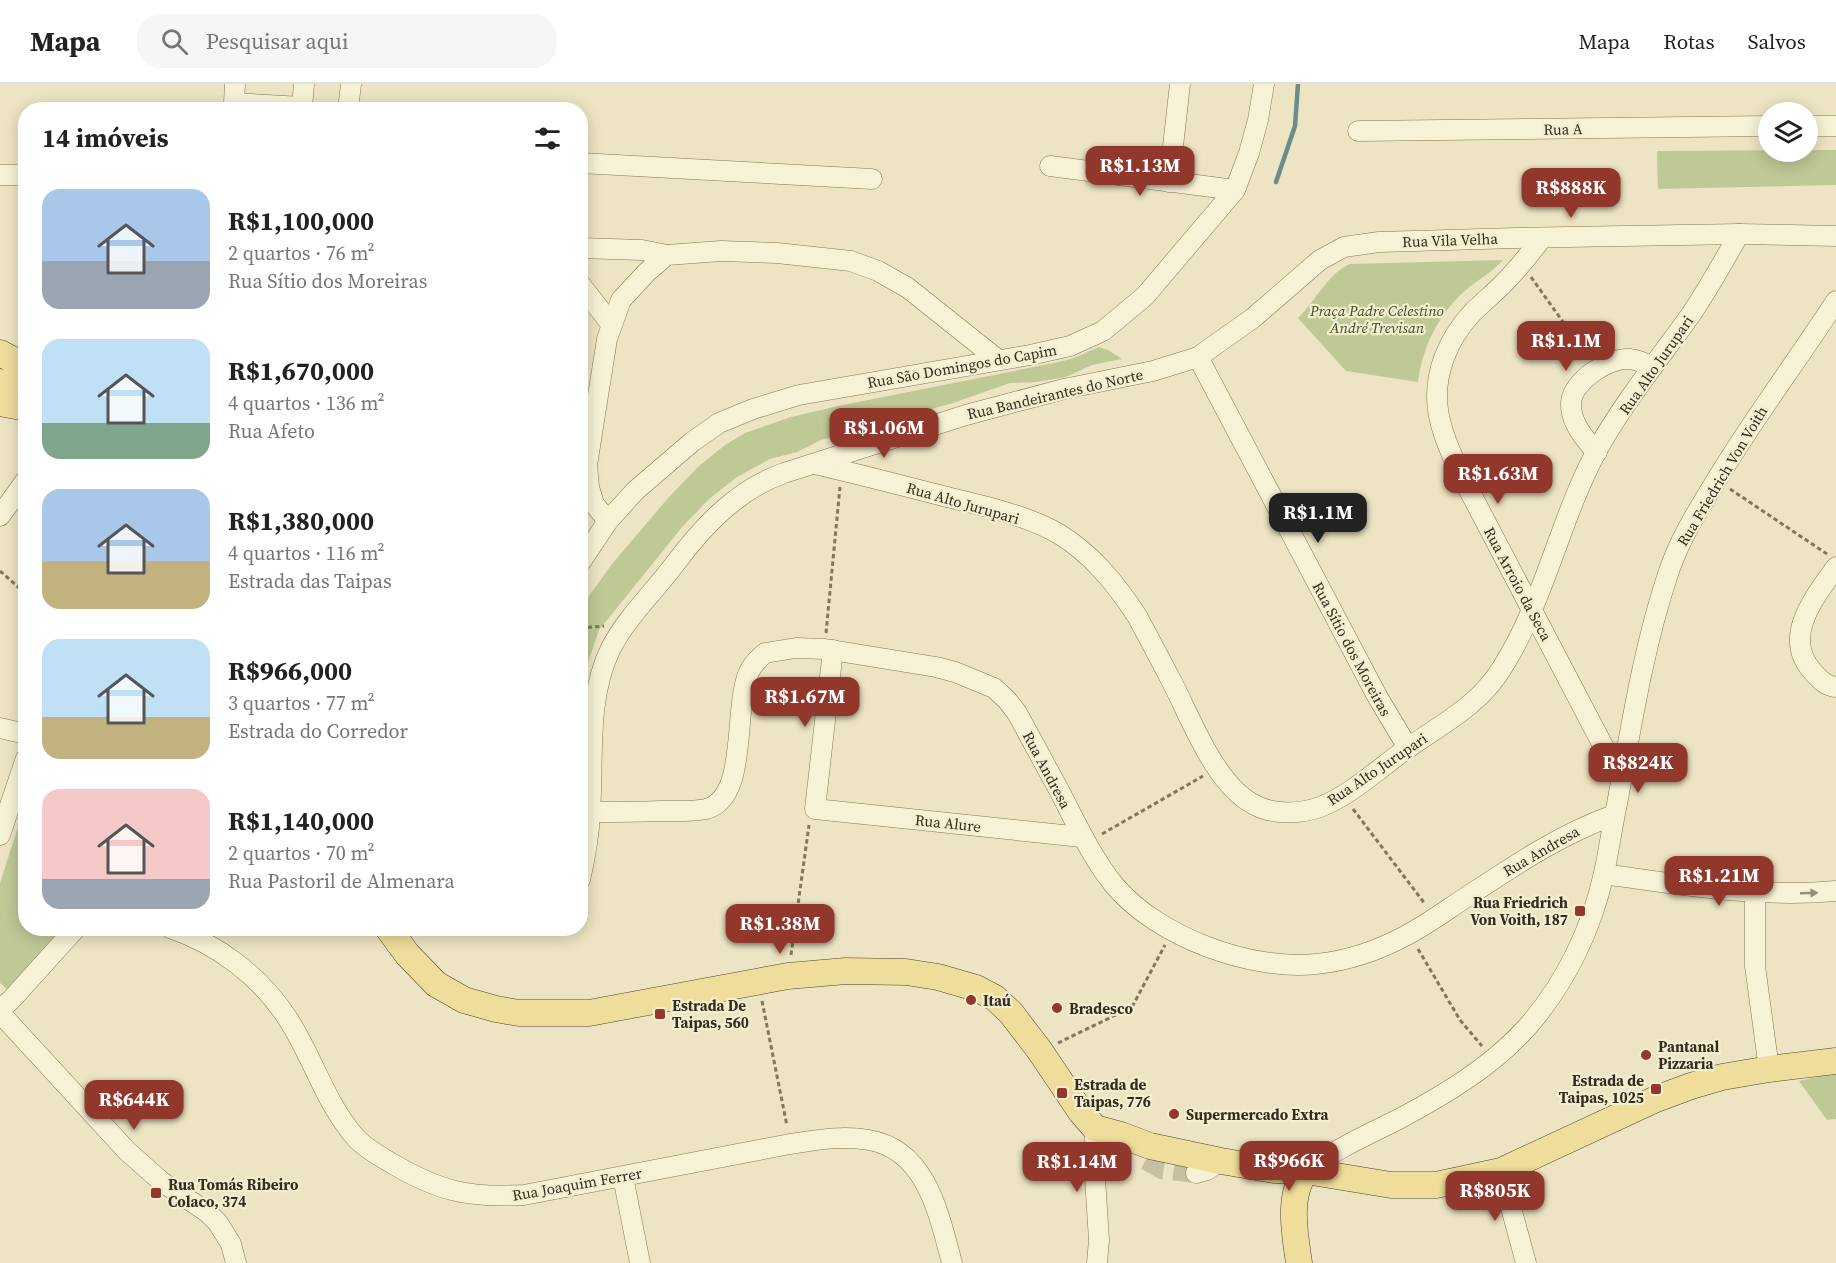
<!DOCTYPE html>
<html lang="pt">
<head>
<meta charset="utf-8">
<style>
	:root { --surface:#fff; --page:#f6f6f6; --text:#222; --muted:#767676; --line:#e0e0e0; --accent:#91372c }
	body { margin:0; font-family:"Source Serif 4",serif; background:var(--page); color:var(--text); height:100vh; display:flex; flex-direction:column; font-size:22px; white-space:nowrap }
	* { box-sizing:border-box; margin:0 }
	p { font-size:20px; color:var(--muted) }
	.icon { flex:none; width:33px; height:33px; fill:none; stroke:currentColor; stroke-width:2; stroke-linecap:round; stroke-linejoin:round }
	.map { position:relative; flex:1; overflow:hidden }
	.sheet { position:absolute; left:18px; top:18px; width:570px; height:834px; display:flex; flex-direction:column; background:var(--surface); border-radius:24px; box-shadow:0 3px 15px #0003 }
	.sheet>* { flex:none }
	.buttons { position:absolute; left:1758px; top:18px; display:grid; gap:12px }
	.buttons a { display:grid; place-items:center; width:60px; height:60px; border-radius:50%; background:var(--surface); box-shadow:0 3px 15px #0003; font-size:30px }
	.price { position:absolute; translate:-50% -51px; padding:0 14px; border-radius:12px; background:var(--accent); color:#fff; font-size:20px; line-height:39px; filter:drop-shadow(0 2px 3px #0008) }
	.price::after { content:''; position:absolute; left:50%; top:36px; width:18px; height:14px; margin-left:-9px; background:inherit; clip-path:polygon(0 0,100% 0,50% 100%) }
	.price.selected { background:#222; color:#fff }
	ul { padding:0; list-style:none }
	li { display:flex; align-items:center; gap:18px; height:150px; padding:0 24px }
	li span { display:grid; place-items:center; flex:none; width:168px; height:120px; border-radius:18px; color:#555 }
	li>.icon { margin-inline-start:auto }
	span .icon { width:72px; height:72px; fill:#fffc; stroke-width:1 }
	li b { font-size:26px }
	h2 { display:flex; justify-content:space-between; align-items:center; height:72px; padding:0 24px; font-size:26px }
	header { display:flex; align-items:center; gap:36px; box-sizing:border-box; height:84px; padding:0 30px; background:var(--surface); border-bottom:2px solid var(--line) }
	header strong { font-size:28px }
	nav { display:flex; gap:33px; margin-inline-start:auto; font-size:21px }
	.search { width:420px; height:54px; background:var(--page); display:flex; align-items:center; gap:15px; box-sizing:border-box; padding:0 21px; border-radius:24px; color:var(--muted); font-size:22px }
	.map>svg:first-child { display:block }
	.green { fill:#bec996 }
	.lines { fill:none; stroke-linecap:round; stroke-linejoin:round }
	.stream { stroke:#6c8c88; stroke-width:4.5 }
	.minor-tunnel { stroke:#c7bfa1; stroke-width:20; stroke-dasharray:20 10; stroke-linecap:butt }
	.minor-casing { stroke:#85765a; stroke-width:21 }
	.major-casing { stroke:#53432e; stroke-width:27 }
	.path { stroke:#85765a; stroke-width:3; stroke-dasharray:4.5 3; stroke-linecap:butt }
	.minor { stroke:#f7f1d5; stroke-width:20 }
	.major { stroke:#eedd9b; stroke-width:26 }
	.oneway { fill:#968e7a }
	.poi-dot { fill:#91372c; stroke:#f4eed1; stroke-width:2 }
	.labels { text-anchor:middle; dominant-baseline:central; stroke-width:4.5; stroke-linejoin:round; paint-order:stroke }
	.street-label { font-size:15px; fill:#352c1e; stroke:#f4eed1 }
	.park-label { font-size:15px; font-style:italic; fill:#415125; stroke:#f4eed1 }
	.poi-label { font-size:15px; font-weight:bold; fill:#352c1e; stroke:#f4eed1; text-anchor:start }
</style>
</head>
<body>
<header>
<strong>Mapa</strong>
<div class="search"><svg class="icon" aria-label="search" viewBox="0 0 24 24"><circle cx="10" cy="10" r="6"/><path d="M15 15l6 6"/></svg>Pesquisar aqui</div>
<nav><a>Mapa</a><a>Rotas</a><a>Salvos</a></nav>
</header>
<div class="map">
<svg width="1836" height="1179" viewBox="0 0 1836 1179">
	<rect width="100%" height="100%" fill="#ece4c2"/>
	<g class="green">
		<polygon points="1836,66 1836,101 1658,105 1657,67"/>
		<path d="M1503,176C1493,187 1478,196 1467,205C1440,228 1422,263 1418,298L1346,287L1298,234C1316,217 1327,190 1350,180Z"/>
		<polygon points="1099,263 1108,266 1122,275 1092,281 1066,293 1036,298 1010,299 953,319 821,356 797,368 770,375 737,393 709,415 683,442 599,546 583,593 581,628 581,523 612,480 669,413 699,382 725,361 745,349 791,333 838,322 1059,278 1074,274"/>
		<polygon points="25,721 26,844 65,845 10,908 0,899 0,799"/>
		<polygon points="1836,989 1836,1035 1827,1036 1799,997"/>
	</g>
	<g class="lines">
		<polyline class="stream" points="1276,98 1295,42 1298,0"/>
		<polyline class="minor-tunnel" points="1146,1076 1162,1085 1196,1089"/>
		<g class="minor-casing">
			<g id="minor">
				<polyline points="235,0 234,19 302,23 304,0"/>
				<polyline points="348,26 351,0"/>
				<polyline points="1808,42 1836,42"/>
				<polyline points="1358,47 1768,42"/>
				<polyline points="580,79 872,95"/>
				<polyline points="1050,82 1235,106"/>
				<polyline points="0,91 26,91"/>
				<polyline points="1169,98 1180,0"/>
				<path d="M1542,154C1529,171 1517,186 1503,200C1493,210 1482,219 1472,229C1448,255 1433,290 1438,326C1441,347 1450,367 1459,387L1621,696"/>
				<polyline points="580,164 642,166 667,171"/>
				<polyline points="580,200 611,240"/>
				<polyline points="1198,273 1377,612 1408,664"/>
				<path d="M1597,368C1584,355 1570,338 1571,319C1572,297 1609,273 1630,275C1638,276 1645,279 1652,283"/>
				<path d="M814,380C859,390 903,402 947,413C981,421 1029,432 1059,450C1092,470 1116,500 1137,532C1149,554 1161,577 1173,600C1192,637 1216,702 1255,721C1273,731 1301,730 1320,723C1351,711 1378,685 1405,666C1440,641 1479,622 1502,584C1544,518 1559,438 1596,368C1623,319 1660,274 1692,229C1709,203 1724,177 1739,150"/>
				<polyline points="0,432 26,396"/>
				<polyline points="608,437 594,420 589,403 587,381 607,255 621,216 647,188 667,171 721,167 777,169 851,177 878,187 908,204 997,275"/>
				<polyline points="580,479 608,437 635,407 692,358 719,339 753,325 799,311 1030,271 1070,262 1103,247 1145,212 1235,106 1249,69 1258,36 1264,0"/>
				<path d="M1836,483C1815,513 1781,553 1813,588C1820,596 1826,602 1836,603"/>
				<polyline points="833,566 815,725 1082,753"/>
				<polyline points="0,644 26,650"/>
				<path d="M590,728C614,728 637,728 660,727C675,727 691,728 706,725C750,714 732,620 750,586C754,579 759,574 765,569L796,564L825,565L936,583L955,588L994,604L1007,616L1017,629C1031,655 1046,682 1060,708C1077,741 1092,774 1115,802C1158,853 1251,887 1316,880C1348,877 1379,866 1407,851C1428,840 1448,825 1468,812C1515,781 1561,750 1614,731"/>
				<polyline points="0,751 26,674"/>
				<path d="M1604,790C1680,801 1759,814 1836,807"/>
				<path d="M580,796C585,774 589,752 590,729C594,675 586,614 611,564C627,533 654,508 674,481C704,441 737,406 784,389L966,331L1064,305L1153,287L1198,273L1253,234L1320,176L1344,163L1379,158L1516,154L1739,150L1836,152"/>
				<polyline points="1755,808 1755,882 1769,985"/>
				<path d="M170,844C218,860 261,893 288,935C313,973 325,1019 356,1054C366,1065 381,1073 393,1080C441,1108 470,1114 524,1111L790,1060C816,1056 843,1051 869,1056C927,1066 939,1131 952,1179"/>
				<polyline points="0,925 11,916 76,844"/>
				<polyline points="0,929 127,1067 162,1098 207,1128 218,1139 231,1160 236,1179"/>
				<polyline points="1095,1044 1094,1079 1099,1156 1097,1179"/>
				<path d="M1306,1087C1335,1065 1367,1051 1399,1035C1446,1010 1494,981 1529,941C1566,898 1592,844 1604,789C1609,766 1612,743 1617,720C1631,644 1643,565 1668,490C1679,456 1698,426 1717,395C1754,334 1797,277 1836,217"/>
				<polyline points="1501,1087 1526,1179"/>
				<polyline points="1196,1089 1207,1086 1221,1077"/>
				<polyline points="623,1093 640,1179"/>
			</g>
		</g>
		<g class="major-casing">
			<g id="major">
				<polyline points="0,269 26,283"/>
				<polyline points="0,298 26,305"/>
				<polyline points="0,319 26,324"/>
				<polyline points="388,844 407,870 436,900 464,916 496,925 519,929 589,929 788,892 846,887 906,888 938,893 976,904 995,914 1011,929 1040,967 1081,1028 1095,1044 1121,1051 1150,1062 1221,1077 1274,1086 1306,1087 1391,1101 1436,1101 1501,1087 1656,1015 1691,1002 1722,993 1769,985 1836,977"/>
				<path d="M1299,1179C1295,1151 1287,1111 1306,1087"/>
			</g>
		</g>
		<g class="path">
			<polyline points="1531,193 1588,273"/>
			<polyline points="1730,405 1827,470"/>
			<polyline points="0,487 26,510"/>
			<polyline points="580,544 604,542"/>
			<polyline points="826,549 840,403"/>
			<polyline points="1353,725 1425,820"/>
			<polyline points="1102,750 1203,692"/>
			<polyline points="1418,865 1460,936 1482,962"/>
			<polyline points="791,871 809,741"/>
			<polyline points="762,917 787,1042"/>
			<polyline points="1058,959 1132,923 1165,861"/>
		</g>
		<use href="#minor" class="minor"/>
		<use href="#major" class="major"/>
	</g>
	<defs><path id="oneway-solid" d="M-6-.8H1V-3.2L6.5 0L1 3.2V.8H-6Z" transform="scale(1.5)"/></defs>
	<use class="oneway" href="#oneway-solid" transform="translate(1809 809) rotate(-2)"/>
	<g class="poi-dot">
		<rect x="1574" y="821" width="12" height="12" rx="3"/>
		<circle cx="971" cy="916" r="6"/>
		<circle cx="1057" cy="924" r="6"/>
		<rect x="654" y="924" width="12" height="12" rx="3"/>
		<circle cx="1646" cy="971" r="6"/>
		<rect x="1650" y="999" width="12" height="12" rx="3"/>
		<rect x="1056" y="1003" width="12" height="12" rx="3"/>
		<circle cx="1174" cy="1030" r="6"/>
		<rect x="150" y="1103" width="12" height="12" rx="3"/>
	</g>
	<g class="labels">
		<g class="street-label">
			<text transform="translate(1563 45) rotate(-1)">Rua A</text>
			<text transform="translate(1450 156) rotate(-2)">Rua Vila Velha</text>
			<text transform="translate(1656 281) rotate(-55)">Rua Alto Jurupari</text>
			<text transform="translate(962 282) rotate(-10)">Rua São Domingos do Capim</text>
			<text transform="translate(1055 310) rotate(-13)">Rua Bandeirantes do Norte</text>
			<text transform="translate(1722 392) rotate(-59)">Rua Friedrich Von Voith</text>
			<text transform="translate(963 419) rotate(16)">Rua Alto Jurupari</text>
			<text transform="translate(1518 500) rotate(62)">Rua Arroio da Seca</text>
			<text transform="translate(1352 565) rotate(62)">Rua Sítio dos Moreiras</text>
			<text transform="translate(1377 685) rotate(-34)">Rua Alto Jurupari</text>
			<text transform="translate(1047 686) rotate(62)">Rua Andresa</text>
			<text transform="translate(948 739) rotate(6)">Rua Alure</text>
			<text transform="translate(1541 767) rotate(-30)">Rua Andresa</text>
			<text transform="translate(577 1100) rotate(-10)">Rua Joaquim Ferrer</text>
		</g>
		<g class="park-label">
			<text x="1377" y="226">Praça Padre Celestino<tspan x="1377" dy="17">André Trevisan</tspan></text>
		</g>
		<g class="poi-label">
			<text x="1568" y="818" text-anchor="end">Rua Friedrich<tspan x="1568" dy="17">Von Voith, 187</tspan></text>
			<text x="983" y="916">Itaú</text>
			<text x="672" y="921">Estrada De<tspan x="672" dy="17">Taipas, 560</tspan></text>
			<text x="1069" y="924">Bradesco</text>
			<text x="1658" y="962">Pantanal<tspan x="1658" dy="17">Pizzaria</tspan></text>
			<text x="1644" y="996" text-anchor="end">Estrada de<tspan x="1644" dy="17">Taipas, 1025</tspan></text>
			<text x="1074" y="1000">Estrada de<tspan x="1074" dy="17">Taipas, 776</tspan></text>
			<text x="1186" y="1030">Supermercado Extra</text>
			<text x="168" y="1100">Rua Tomás Ribeiro<tspan x="168" dy="17">Colaco, 374</tspan></text>
		</g>
	</g>
</svg>
<div class="buttons">
<a><svg class="icon" aria-label="layers" viewBox="0 0 24 24"><path d="M12 4l9 5-9 5-9-5zM3 14l9 5 9-5"/></svg></a>
</div>
<b class="price" style="left:1140px;top:113px">R$1.13M</b>
<b class="price" style="left:1571px;top:135px">R$888K</b>
<b class="price" style="left:1566px;top:288px">R$1.1M</b>
<b class="price" style="left:884px;top:375px">R$1.06M</b>
<b class="price" style="left:1498px;top:421px">R$1.63M</b>
<b class="price selected" style="left:1318px;top:460px">R$1.1M</b>
<b class="price" style="left:805px;top:644px">R$1.67M</b>
<b class="price" style="left:1638px;top:710px">R$824K</b>
<b class="price" style="left:1719px;top:823px">R$1.21M</b>
<b class="price" style="left:780px;top:871px">R$1.38M</b>
<b class="price" style="left:134px;top:1047px">R$644K</b>
<b class="price" style="left:1289px;top:1108px">R$966K</b>
<b class="price" style="left:1077px;top:1109px">R$1.14M</b>
<b class="price" style="left:1495px;top:1138px">R$805K</b>
<section class="sheet">
<h2>14 imóveis<svg class="icon" aria-label="filters" viewBox="0 0 24 24"><path d="M4 7h16M4 17h16"/><circle cx="9" cy="7" r="2"/><circle cx="15" cy="17" r="2"/></svg></h2>
<ul>
<li><span style="background:linear-gradient(#a9c7e8 60%,#9aa5b1 0)"><svg class="icon" aria-label="home" viewBox="0 0 24 24"><path d="M3 11l9-7 9 7M6 9v11h12V9"/></svg></span><div><b>R$1,100,000</b><p>2 quartos · 76 m²</p><p>Rua Sítio dos Moreiras</p></div></li>
<li><span style="background:linear-gradient(#bfe0f5 70%,#7fa58c 0)"><svg class="icon" aria-label="home" viewBox="0 0 24 24"><path d="M3 11l9-7 9 7M6 9v11h12V9"/></svg></span><div><b>R$1,670,000</b><p>4 quartos · 136 m²</p><p>Rua Afeto</p></div></li>
<li><span style="background:linear-gradient(#a9c7e8 60%,#c2b280 0)"><svg class="icon" aria-label="home" viewBox="0 0 24 24"><path d="M3 11l9-7 9 7M6 9v11h12V9"/></svg></span><div><b>R$1,380,000</b><p>4 quartos · 116 m²</p><p>Estrada das Taipas</p></div></li>
<li><span style="background:linear-gradient(#bfe0f5 65%,#c2b280 0)"><svg class="icon" aria-label="home" viewBox="0 0 24 24"><path d="M3 11l9-7 9 7M6 9v11h12V9"/></svg></span><div><b>R$966,000</b><p>3 quartos · 77 m²</p><p>Estrada do Corredor</p></div></li>
<li><span style="background:linear-gradient(#f6c9c9 75%,#9aa5b1 0)"><svg class="icon" aria-label="home" viewBox="0 0 24 24"><path d="M3 11l9-7 9 7M6 9v11h12V9"/></svg></span><div><b>R$1,140,000</b><p>2 quartos · 70 m²</p><p>Rua Pastoril de Almenara</p></div></li>
</ul>
</section>
</div>
</body>
</html>
